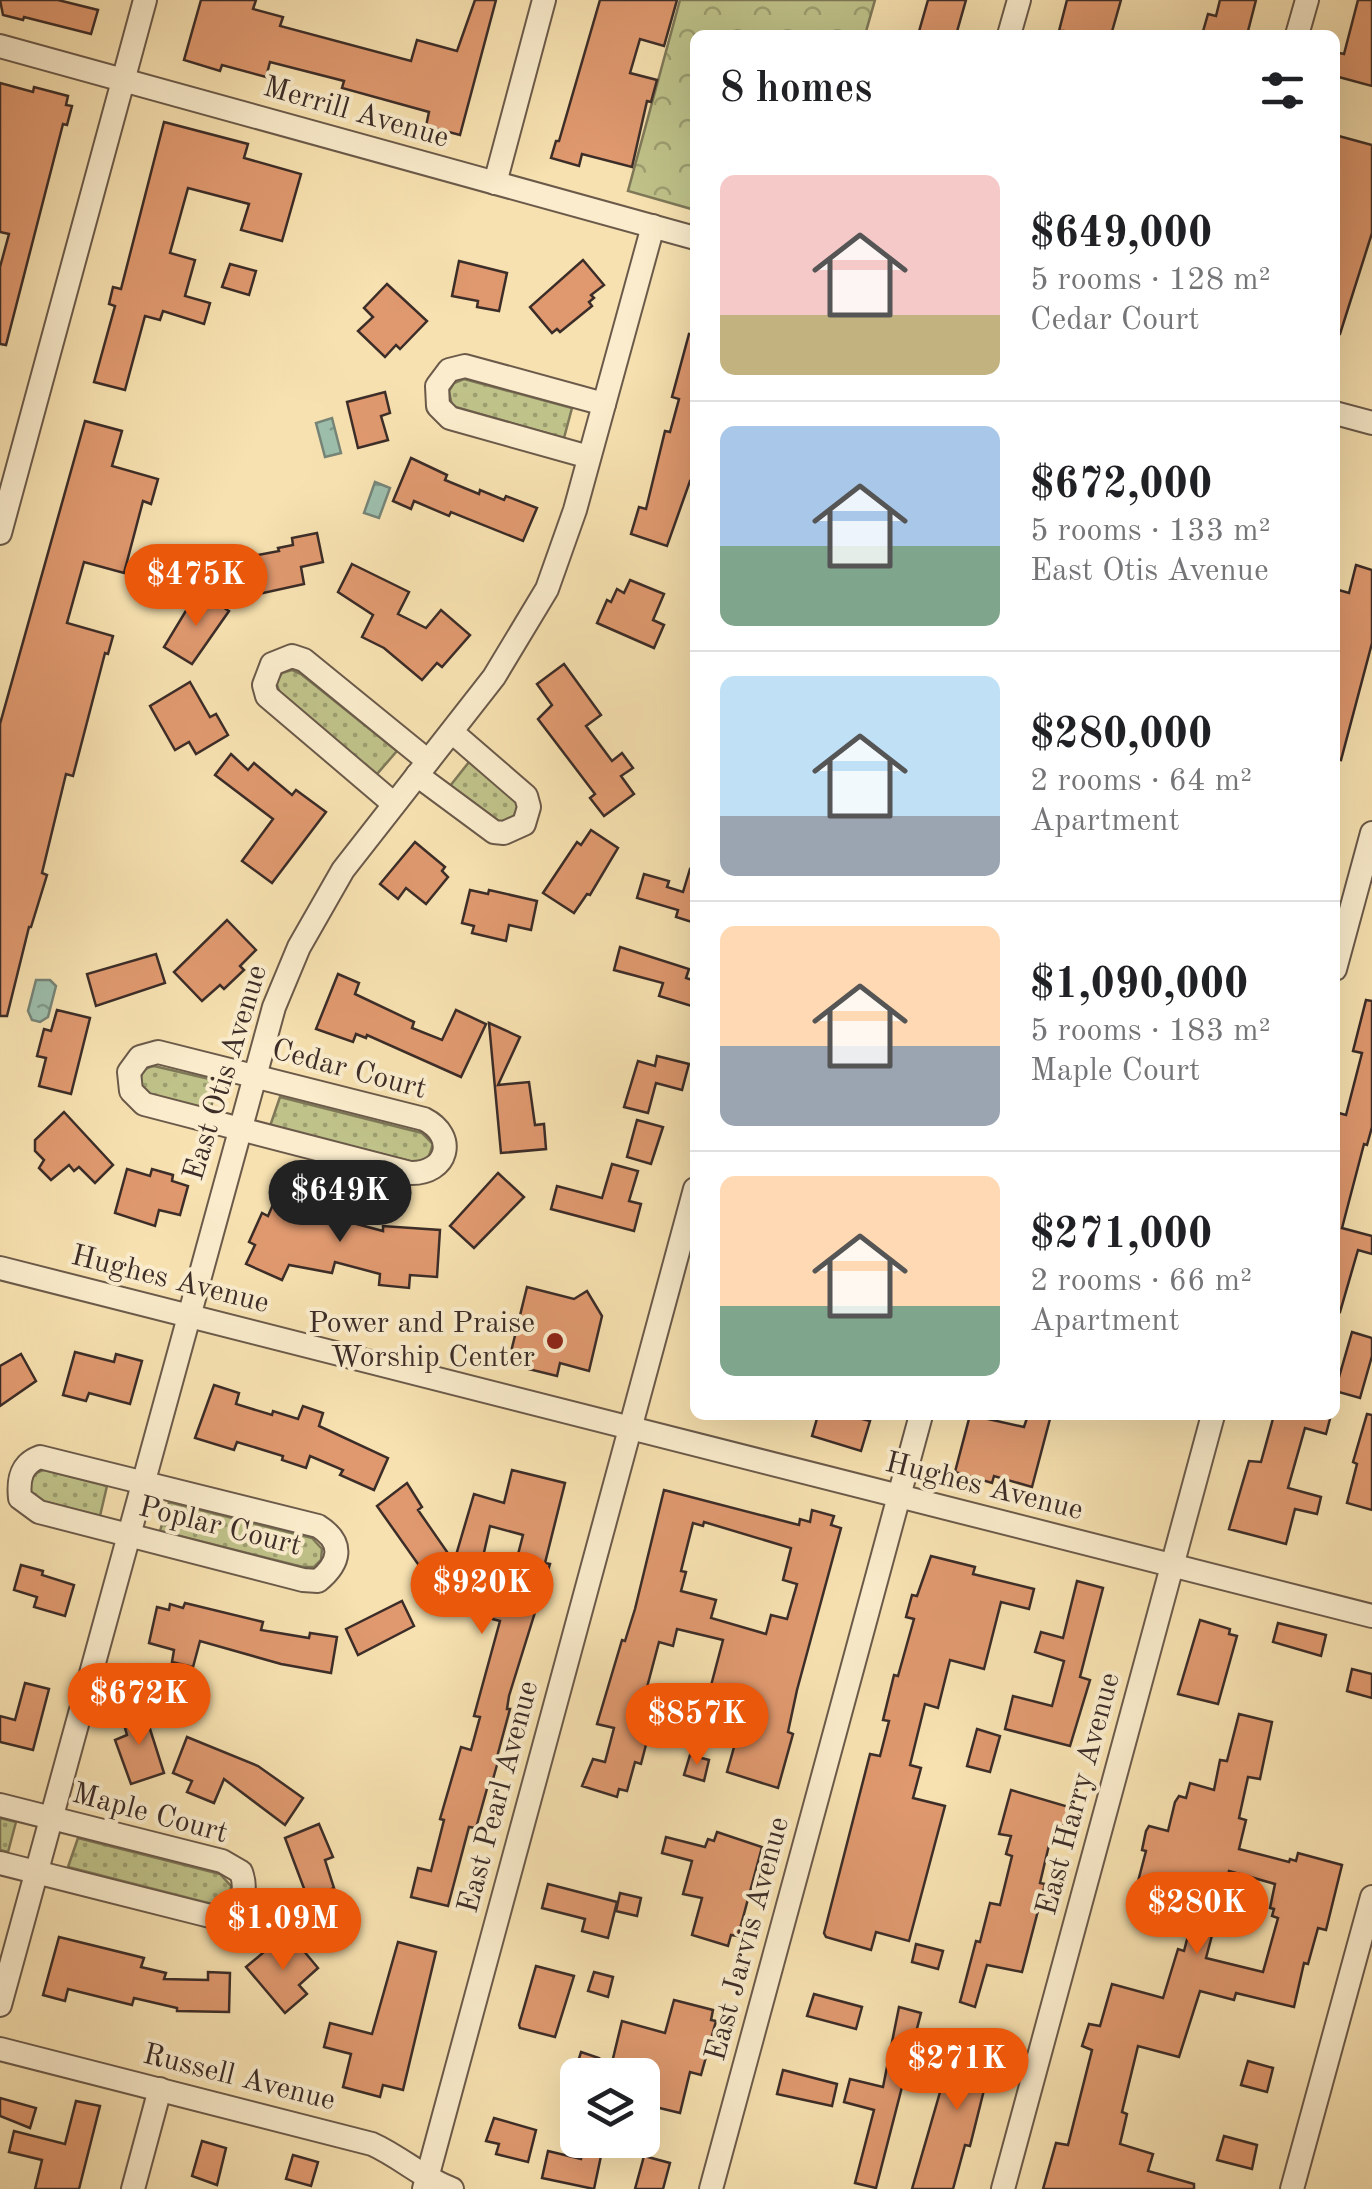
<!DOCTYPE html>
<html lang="en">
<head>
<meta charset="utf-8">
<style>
	:root { --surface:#fff; --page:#f6f6f6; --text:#202124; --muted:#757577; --line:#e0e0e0; --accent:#ea580c }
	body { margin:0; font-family:"Old Standard TT",serif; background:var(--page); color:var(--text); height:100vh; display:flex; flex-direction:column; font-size:38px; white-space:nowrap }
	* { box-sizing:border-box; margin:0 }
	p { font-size:32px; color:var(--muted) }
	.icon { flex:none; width:55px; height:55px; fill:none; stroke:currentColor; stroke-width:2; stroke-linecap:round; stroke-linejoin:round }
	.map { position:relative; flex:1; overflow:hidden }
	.side { position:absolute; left:690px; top:30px; width:650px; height:1390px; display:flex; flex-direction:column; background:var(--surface); border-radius:15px; box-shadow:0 10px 40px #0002 }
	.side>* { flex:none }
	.fabs { position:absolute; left:560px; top:2058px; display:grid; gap:20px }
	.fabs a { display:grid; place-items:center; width:100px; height:100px; border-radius:15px; background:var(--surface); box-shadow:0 10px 40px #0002; font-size:50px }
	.price { position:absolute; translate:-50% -85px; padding:0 22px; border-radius:35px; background:var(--accent); color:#fff; font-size:32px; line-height:65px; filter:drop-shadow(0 2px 5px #0008) }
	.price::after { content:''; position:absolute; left:50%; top:60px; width:30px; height:22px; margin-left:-15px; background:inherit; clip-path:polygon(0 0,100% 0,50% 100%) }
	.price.selected { background:#222; color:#fff }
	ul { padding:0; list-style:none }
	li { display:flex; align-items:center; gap:30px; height:250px; padding:0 30px }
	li+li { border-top:2px solid var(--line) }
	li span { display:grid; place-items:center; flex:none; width:280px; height:200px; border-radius:15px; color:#555 }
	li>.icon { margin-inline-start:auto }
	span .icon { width:120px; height:120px; fill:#fffc; stroke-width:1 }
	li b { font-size:42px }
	h2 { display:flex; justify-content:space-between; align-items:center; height:120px; padding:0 30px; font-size:42px }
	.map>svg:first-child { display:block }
	.grass { fill:url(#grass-dots); stroke:#7e7858; stroke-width:2.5 }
	.park { fill:url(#park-crowns); stroke:#7e7858; stroke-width:2.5 }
	.water { fill:url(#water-ripples); stroke:#768477; stroke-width:2.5 }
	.building { fill:#e0996f; stroke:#3c2d28; stroke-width:2.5; fill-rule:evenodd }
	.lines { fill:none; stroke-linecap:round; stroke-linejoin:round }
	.street-casing { stroke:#6b5a4a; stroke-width:26 }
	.street { stroke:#faeccc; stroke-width:22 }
	.poi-dot { fill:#8f2418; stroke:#faeccc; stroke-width:4 }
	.labels { text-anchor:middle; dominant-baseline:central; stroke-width:8; stroke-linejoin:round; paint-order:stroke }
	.street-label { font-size:30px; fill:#3c2d28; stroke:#faeccc }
	.poi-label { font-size:30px; fill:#3c2d28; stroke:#faeccc; text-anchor:end }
</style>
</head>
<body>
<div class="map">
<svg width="1372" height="2189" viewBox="0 0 1372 2189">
	<defs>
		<pattern id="grass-dots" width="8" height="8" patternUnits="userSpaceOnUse" patternTransform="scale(2.5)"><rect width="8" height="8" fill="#bfc289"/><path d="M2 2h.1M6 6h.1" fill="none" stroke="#9c9e70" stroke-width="1.8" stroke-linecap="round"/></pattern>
		<pattern id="park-crowns" width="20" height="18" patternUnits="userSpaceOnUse" patternTransform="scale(2.5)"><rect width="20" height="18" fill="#bfc289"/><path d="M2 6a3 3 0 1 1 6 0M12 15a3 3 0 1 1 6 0" fill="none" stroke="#9c9e70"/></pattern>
		<pattern id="water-ripples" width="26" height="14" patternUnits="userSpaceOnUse" patternTransform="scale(2.5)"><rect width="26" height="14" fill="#9dbeac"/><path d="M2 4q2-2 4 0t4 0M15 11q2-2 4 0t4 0" fill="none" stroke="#819b8c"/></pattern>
	</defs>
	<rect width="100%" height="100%" fill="#f7e1b0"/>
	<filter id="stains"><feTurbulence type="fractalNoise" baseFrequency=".002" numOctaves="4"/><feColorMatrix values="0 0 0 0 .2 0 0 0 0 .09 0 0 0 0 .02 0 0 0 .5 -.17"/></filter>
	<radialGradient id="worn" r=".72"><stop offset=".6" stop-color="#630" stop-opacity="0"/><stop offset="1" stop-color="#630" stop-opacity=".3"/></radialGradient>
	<g class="grass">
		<polygon points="464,379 572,408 564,438 452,406 449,391 454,383"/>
		<polygon points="292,670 301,674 397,751 377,774 281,697 276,682 282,673"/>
		<polygon points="469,762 513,797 518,807 514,818 501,824 450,786"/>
		<path d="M154,1066L218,1081L210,1111L149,1095L141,1088C140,1076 141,1068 154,1066Z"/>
		<polygon points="280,1097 422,1133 433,1144 428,1159 414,1162 270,1126"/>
		<path d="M44,1470L107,1486L100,1516L39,1500L30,1493C29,1482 31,1473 44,1470Z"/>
		<polygon points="169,1502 312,1538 322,1549 321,1560 314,1567 303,1567 160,1531"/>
		<polygon points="0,1818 16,1822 8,1852 0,1850"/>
		<polygon points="78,1838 220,1874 231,1886 230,1896 222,1903 212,1904 68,1867"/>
	</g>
	<polygon class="park" points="680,0 875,0 865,35 695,35 695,210 628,191"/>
	<g class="water">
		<polygon points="332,418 341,453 325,457 316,423"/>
		<polygon points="375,482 390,488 379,518 364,513"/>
		<polygon points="36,980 50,980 56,986 48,1017 40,1022 32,1020 28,1011"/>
	</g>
	<g class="building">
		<polygon points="0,0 58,0 98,10 91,34 24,17 23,20 3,15"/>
		<polygon points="201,0 256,0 253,9 283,17 280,26 411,61 417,40 457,51 475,0 496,0 460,135 426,126 429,112 342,88 344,81 270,62 266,77 222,65 220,71 184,60"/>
		<polygon points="600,0 677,0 664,46 640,39 630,73 657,80 651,102 647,101 632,167 582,154 579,166 551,158 556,141 559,141"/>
		<polygon points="928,0 966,0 956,35 918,35"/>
		<polygon points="1067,0 1121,0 1111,35 1062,35 1063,31 1059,31"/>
		<polygon points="1220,0 1256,0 1247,35 1202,35 1208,14 1216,16"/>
		<polygon points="1358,0 1372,0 1372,86 1335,76 1335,52 1344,54"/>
		<polygon points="0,83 33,92 34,87 68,96 66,105 72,106 67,125 63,124 6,345 0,344 0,267 9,234 0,232"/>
		<polygon points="164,122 248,144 244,158 301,174 282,241 241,230 249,204 188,188 170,253 195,260 185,296 210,303 204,324 163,311 160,320 145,316 125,390 94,382 115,306 109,304 113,287 121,289"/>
		<polygon points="1335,135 1372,145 1372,233 1340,334 1335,334"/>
		<polygon points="583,260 604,285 591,295 594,298 589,302 592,306 560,332 557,329 552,333 530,307"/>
		<polygon points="459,261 507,273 499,311 477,307 478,301 452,296"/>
		<polygon points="230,264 256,271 249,295 222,287"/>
		<polygon points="387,284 427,321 400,349 396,345 385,357 358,331 373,317 364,308"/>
		<polygon points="689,334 695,335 695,482 690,481 667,546 631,534 639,507 646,509 665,431 670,432 679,399 672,397"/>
		<polygon points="385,392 390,413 381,416 388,440 358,448 347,402"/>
		<polygon points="85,421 122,431 112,466 158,479 151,504 143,501 124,573 84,562 67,623 113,636 108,654 105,653 73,776 66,774 42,873 47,875 31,927 29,927 7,1016 0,1016 0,724"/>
		<polygon points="411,458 447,475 445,480 479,494 480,490 504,500 506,496 537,508 523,541 451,512 449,516 414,501 411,509 393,501"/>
		<polygon points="317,533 323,562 301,567 304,584 254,595 247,557 279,551 278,548 293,545 292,538"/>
		<polygon points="352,564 409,592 398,614 426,628 441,610 470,635 442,667 437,663 422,680 384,648 362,637 373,615 338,592"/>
		<polygon points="1356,565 1372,570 1372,643 1341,760 1335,759 1335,589 1349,593"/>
		<polygon points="630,580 664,594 653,620 664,625 654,648 597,623 607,600 611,602 617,589 624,593"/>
		<polygon points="208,598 229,611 192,664 164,647 193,599 203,606"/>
		<polygon points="564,664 601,715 586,726 612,761 622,753 633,768 621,776 634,794 604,816 590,798 595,794 538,719 552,705 537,684"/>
		<polygon points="190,682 210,717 216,714 228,735 196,754 189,742 175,750 150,706"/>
		<polygon points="231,754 248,770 254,763 292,795 296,790 326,812 272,883 242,861 273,819 215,775"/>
		<polygon points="591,830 618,848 590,895 587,894 574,913 543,893 577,842 581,845"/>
		<polygon points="415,842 445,867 442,871 448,877 426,904 406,888 398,899 380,884"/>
		<polygon points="690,869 695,870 695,923 676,917 678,910 637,898 644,874 669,881 667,887 683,892"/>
		<polygon points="470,890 488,894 489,890 537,901 531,930 509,925 506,941 472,933 474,926 462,923"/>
		<polygon points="227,920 256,950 240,966 244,970 224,989 220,985 202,1001 174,972"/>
		<polygon points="620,947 689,969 686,978 695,981 695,1007 659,996 663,983 614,970"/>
		<polygon points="156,954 165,983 96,1006 87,974"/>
		<polygon points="338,974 359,983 355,994 414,1022 412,1028 442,1040 456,1010 486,1024 461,1077 367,1035 366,1038 356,1034 353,1042 316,1029"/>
		<polygon points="1366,1000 1372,1001 1372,1127 1367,1145 1364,1144 1342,1228 1372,1236 1372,1254 1358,1250 1340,1312 1335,1311 1335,1112 1346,1115 1362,1053 1353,1051"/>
		<polygon points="57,1010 90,1018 71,1094 39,1086 46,1058 37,1056 44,1029 51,1031"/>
		<polygon points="489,1023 520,1037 498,1085 529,1082 535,1125 544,1124 546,1149 501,1153"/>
		<polygon points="657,1056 689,1064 682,1090 656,1083 648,1113 624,1107 638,1061 655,1066"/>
		<polygon points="64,1112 113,1165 95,1183 79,1167 74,1171 69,1165 51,1180 39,1168 44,1160 35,1151 35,1140"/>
		<polygon points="637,1120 663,1127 651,1164 627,1157"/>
		<polygon points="612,1164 638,1171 629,1201 641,1204 634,1231 551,1209 557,1186 602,1198"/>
		<polygon points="127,1169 150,1176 152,1169 173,1175 172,1181 188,1186 180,1215 159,1210 155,1226 115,1213"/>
		<polygon points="498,1173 524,1197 474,1248 450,1226"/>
		<polygon points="278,1193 327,1216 383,1231 383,1226 440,1230 437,1277 410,1275 409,1288 379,1285 380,1274 335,1262 332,1273 289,1265 282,1280 246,1264 255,1245 249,1242 262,1213 268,1216"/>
		<polygon points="527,1287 574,1299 587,1291 602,1316 589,1371 560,1363 557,1376 508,1364"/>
		<polygon points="1352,1332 1372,1338 1372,1356 1360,1398 1335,1391"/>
		<polygon points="75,1352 114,1362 116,1354 142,1361 130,1404 89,1393 86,1401 63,1395"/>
		<polygon points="21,1354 36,1381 0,1406 0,1366"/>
		<polygon points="214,1385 239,1393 236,1404 272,1415 273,1411 298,1419 303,1406 323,1413 319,1426 388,1458 374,1490 340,1475 343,1470 310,1456 306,1468 282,1460 283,1456 237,1442 234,1450 195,1438"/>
		<polygon points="1367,1414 1372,1415 1372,1510 1347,1503 1357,1464 1353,1462"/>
		<polygon points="818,1415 847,1415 870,1421 861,1451 812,1436"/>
		<polygon points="970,1415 1024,1427 1028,1415 1051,1415 1032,1487 994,1476 992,1483 955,1472"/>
		<polygon points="1274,1415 1331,1415 1326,1434 1305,1428 1288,1488 1321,1497 1317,1514 1295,1509 1286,1544 1229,1529 1249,1461 1261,1462"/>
		<polygon points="512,1470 565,1483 545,1563 550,1564 509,1696 507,1709 510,1709 497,1757 499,1758 493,1779 490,1778 476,1828 469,1827 448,1906 411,1897 418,1868 431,1871 444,1820 440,1819 461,1747 471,1750 480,1717 474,1716 500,1621 488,1618 490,1613 483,1611 490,1588 508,1593 523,1535 490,1526 475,1592 472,1595 430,1581 377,1506 407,1483 422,1507 418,1510 454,1562 474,1494 504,1503"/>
		<path d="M664,1490L799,1525L800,1519L810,1522L812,1510L834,1516L831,1525L841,1528L797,1690L788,1732L793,1734L778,1788L727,1772L740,1726L703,1716L723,1640L677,1629L673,1646L659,1642L641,1710L654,1714L641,1764L635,1762L627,1791L619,1789L617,1797L582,1786L593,1759L605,1762L614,1728L597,1724L622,1640L625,1641L635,1609ZM704,1522L791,1548L783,1580L797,1584L787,1619L771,1615L766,1634L711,1618L716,1600L681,1591L686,1572L681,1571L693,1523L703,1526Z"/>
		<polygon points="931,1556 975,1567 973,1574 1034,1589 1029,1609 1001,1602 984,1669 950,1660 938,1708 925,1704 910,1765 921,1768 913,1798 945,1806 909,1941 876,1932 871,1950 826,1937 824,1933 870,1754 880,1756 889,1721 883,1720 894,1675 898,1676 914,1619 906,1617 912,1595 917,1596"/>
		<polygon points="21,1565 43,1571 42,1575 74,1585 65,1616 34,1607 37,1597 14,1590"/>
		<polygon points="1077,1581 1103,1588 1080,1677 1090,1680 1070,1746 1005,1729 1013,1696 1052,1706 1064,1661 1035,1652 1041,1632 1063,1638"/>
		<polygon points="402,1601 414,1626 358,1655 346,1629"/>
		<polygon points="185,1603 263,1622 261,1630 309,1638 310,1633 337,1637 331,1673 281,1664 200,1641 193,1667 172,1662 174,1650 149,1643 157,1607 169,1610 170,1604 183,1608"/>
		<polygon points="1200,1620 1230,1629 1229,1634 1237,1636 1218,1704 1178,1694"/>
		<polygon points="1278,1623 1326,1635 1321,1656 1273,1642"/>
		<polygon points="1352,1669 1372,1674 1372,1698 1347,1691"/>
		<polygon points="25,1683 49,1689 33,1750 0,1742 0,1716 15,1720"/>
		<polygon points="143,1707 164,1773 131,1784 115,1740 127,1735 121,1714"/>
		<path d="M1239,1714L1272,1722L1260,1779L1248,1777L1239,1818L1246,1820L1239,1849L1289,1862L1290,1859L1296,1861L1298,1853L1342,1865L1326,1930L1318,1928L1308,1964L1304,1963L1294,2007L1236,1993L1234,2000L1200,1991L1179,2057L1138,2046L1122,2112L1127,2114L1120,2144L1153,2154L1148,2171L1194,2184V2189H1043L1056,2143L1068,2145L1092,2050L1082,2046L1089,2024L1100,2026L1112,1984L1163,1998L1178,1949L1184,1951L1196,1905L1136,1889L1146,1851L1142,1850L1146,1831L1149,1826L1168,1831L1175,1802L1179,1796L1186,1798L1190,1783L1214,1790L1220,1760L1227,1761ZM1229,1871L1275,1884L1270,1908L1274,1909L1272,1916L1278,1918L1263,1972L1206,1958Z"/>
		<polygon points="977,1729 1000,1736 990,1772 967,1766"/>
		<polygon points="187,1737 258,1766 303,1798 285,1825 224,1779 214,1803 187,1792 192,1781 173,1773"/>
		<polygon points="690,1755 709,1760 704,1781 684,1775"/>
		<polygon points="1011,1790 1069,1807 1063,1828 1056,1826 1049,1845 1040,1883 1045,1884 1022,1972 987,1965 975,2007 960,2002 976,1941 980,1942 990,1903 1000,1905 1012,1856 1006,1854 1011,1836 999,1834"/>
		<polygon points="319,1824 333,1857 325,1860 334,1888 308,1899 285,1838"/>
		<polygon points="717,1832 762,1847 738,1936 731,1935 728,1946 692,1935 702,1898 683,1894 692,1861 662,1853 666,1837 705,1847 708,1839 714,1841"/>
		<polygon points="548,1884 617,1902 608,1938 582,1931 585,1919 542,1908"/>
		<polygon points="620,1893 641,1898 637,1916 616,1911"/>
		<polygon points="59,1937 144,1958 141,1967 166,1973 164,1979 208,1980 208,1972 230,1973 229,2012 177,2011 177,2008 134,1998 132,2005 68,1989 65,2001 43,1995"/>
		<polygon points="293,1938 318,1968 299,1985 307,1994 285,2013 246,1967 277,1941 283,1947"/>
		<polygon points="398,1942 436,1952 403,2090 383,2085 380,2097 343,2087 351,2054 324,2047 330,2023 372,2034"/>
		<polygon points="916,1944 943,1951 938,1969 912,1962"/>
		<polygon points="536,1966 574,1976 555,2037 520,2028 519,2025"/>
		<polygon points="594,1972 613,1977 608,1997 588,1991"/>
		<polygon points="814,1994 862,2007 856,2029 807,2016"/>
		<polygon points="674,2000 713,2010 711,2020 716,2021 701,2075 690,2072 680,2113 643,2104 650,2075 609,2075 622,2021 665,2033"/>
		<polygon points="899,2007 921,2013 876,2188 855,2183 874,2110 844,2102 850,2079 883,2087"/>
		<polygon points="966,2032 1004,2042 997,2068 990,2066 970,2146 965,2145 953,2189 912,2189 947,2068 956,2071"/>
		<polygon points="581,2052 599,2058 594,2075 575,2071"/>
		<polygon points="1248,2061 1273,2068 1267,2092 1241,2085"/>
		<polygon points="783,2070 837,2084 832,2106 777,2094"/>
		<polygon points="0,2098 36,2108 30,2128 0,2116"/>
		<polygon points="76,2101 100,2106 79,2189 35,2189 42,2160 9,2152 14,2131 65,2144"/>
		<polygon points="494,2118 536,2130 528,2162 496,2154 499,2144 486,2141"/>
		<polygon points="1224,2136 1257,2145 1252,2169 1217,2160"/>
		<polygon points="202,2141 226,2148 217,2185 192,2176"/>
		<polygon points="548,2151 581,2159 583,2151 601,2156 594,2189 542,2178"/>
		<polygon points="293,2155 318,2162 311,2186 286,2179"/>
		<polygon points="644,2156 670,2163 663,2189 635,2189"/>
	</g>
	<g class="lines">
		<g class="street-casing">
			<g id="street">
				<polyline points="1009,35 1019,0"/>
				<polyline points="1297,35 1307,0"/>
				<polyline points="0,46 695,238"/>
				<polyline points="495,183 544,0"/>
				<polyline points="1335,413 1372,423"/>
				<polyline points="589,457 450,418 438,406 437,386 449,370 465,366 604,404"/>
				<polyline points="0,533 145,0"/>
				<polyline points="417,775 494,832 504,833 524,824 529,807 526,796 452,732"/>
				<polyline points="394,804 267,696 264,685 272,664 292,656 304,660 428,761"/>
				<polyline points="1335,969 1372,833"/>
				<path d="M158,1052L424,1119C458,1136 448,1174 410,1173L144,1104L131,1091L129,1072L140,1057Z"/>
				<polyline points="0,1268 1372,1616"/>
				<path d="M40,1457L318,1526C345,1543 340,1563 318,1581L303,1580L39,1512L20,1498C18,1479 21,1464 40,1457Z"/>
				<path d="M0,1805L222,1861L241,1872C247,1889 243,1900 232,1913L210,1916L0,1863"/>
				<polyline points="0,2005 274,1007 299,947 343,870 494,677 547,589 575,510 653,226"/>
				<path d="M0,2049L372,2144C401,2157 422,2178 452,2189"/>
				<polyline points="133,2189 160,2089"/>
				<polyline points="424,2189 695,1189"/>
				<polyline points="711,2189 921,1415"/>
				<polyline points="1003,2189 1213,1415"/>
				<polyline points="1292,2189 1372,1897"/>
			</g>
		</g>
		<use href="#street" class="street"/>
	</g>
	<circle class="poi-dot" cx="555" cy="1341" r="10"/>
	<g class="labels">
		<g class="street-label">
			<text transform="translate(356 113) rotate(16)">Merrill Avenue</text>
			<text transform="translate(349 1070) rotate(15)">Cedar Court</text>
			<text transform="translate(226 1073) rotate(-73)">East Otis Avenue</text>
			<text transform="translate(170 1280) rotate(14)">Hughes Avenue</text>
			<text transform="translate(984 1487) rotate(14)">Hughes Avenue</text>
			<text transform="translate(220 1527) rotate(14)">Poplar Court</text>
			<text transform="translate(1079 1794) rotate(-75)">East Harry Avenue</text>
			<text transform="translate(499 1797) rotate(-75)">East Pearl Avenue</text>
			<text transform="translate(150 1814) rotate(15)">Maple Court</text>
			<text transform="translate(748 1939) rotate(-75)">East Jarvis Avenue</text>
			<text transform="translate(239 2078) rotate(14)">Russell Avenue</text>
		</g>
		<g class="poi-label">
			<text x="535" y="1324">Power and Praise<tspan x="535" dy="34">Worship Center</tspan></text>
		</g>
	</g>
	<rect width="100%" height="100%" filter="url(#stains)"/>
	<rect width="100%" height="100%" fill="url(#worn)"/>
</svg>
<div class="fabs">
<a><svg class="icon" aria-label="layers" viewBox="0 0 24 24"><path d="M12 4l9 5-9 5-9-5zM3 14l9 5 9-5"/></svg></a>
</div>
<b class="price" style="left:196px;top:629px">$475K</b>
<b class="price selected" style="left:340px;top:1245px">$649K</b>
<b class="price" style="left:482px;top:1637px">$920K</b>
<b class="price" style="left:139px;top:1748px">$672K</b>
<b class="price" style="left:697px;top:1768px">$857K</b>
<b class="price" style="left:1197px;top:1957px">$280K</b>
<b class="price" style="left:283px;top:1973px">$1.09M</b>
<b class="price" style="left:957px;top:2113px">$271K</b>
<section class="side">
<h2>8 homes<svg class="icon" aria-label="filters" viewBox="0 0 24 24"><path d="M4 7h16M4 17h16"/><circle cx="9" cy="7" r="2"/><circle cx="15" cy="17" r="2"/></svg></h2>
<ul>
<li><span style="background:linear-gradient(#f6c9c9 70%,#c2b280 0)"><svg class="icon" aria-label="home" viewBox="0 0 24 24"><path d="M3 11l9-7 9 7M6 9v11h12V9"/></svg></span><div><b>$649,000</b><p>5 rooms · 128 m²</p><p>Cedar Court</p></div></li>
<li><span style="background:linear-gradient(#a9c7e8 60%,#7fa58c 0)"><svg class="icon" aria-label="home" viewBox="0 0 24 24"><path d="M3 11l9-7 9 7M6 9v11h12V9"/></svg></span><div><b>$672,000</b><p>5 rooms · 133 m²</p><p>East Otis Avenue</p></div></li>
<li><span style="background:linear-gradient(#bfe0f5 70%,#9aa5b1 0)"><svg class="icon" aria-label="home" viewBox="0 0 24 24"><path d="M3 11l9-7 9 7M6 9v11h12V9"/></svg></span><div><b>$280,000</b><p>2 rooms · 64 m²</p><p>Apartment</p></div></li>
<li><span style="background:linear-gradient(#ffd9b3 60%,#9aa5b1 0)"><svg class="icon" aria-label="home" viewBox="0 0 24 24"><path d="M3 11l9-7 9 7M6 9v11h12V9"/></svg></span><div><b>$1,090,000</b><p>5 rooms · 183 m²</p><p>Maple Court</p></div></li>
<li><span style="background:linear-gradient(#ffd9b3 65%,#7fa58c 0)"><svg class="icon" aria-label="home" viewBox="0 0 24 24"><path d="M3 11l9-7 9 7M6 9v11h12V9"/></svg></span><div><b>$271,000</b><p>2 rooms · 66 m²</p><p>Apartment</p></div></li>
</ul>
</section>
</div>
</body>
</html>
